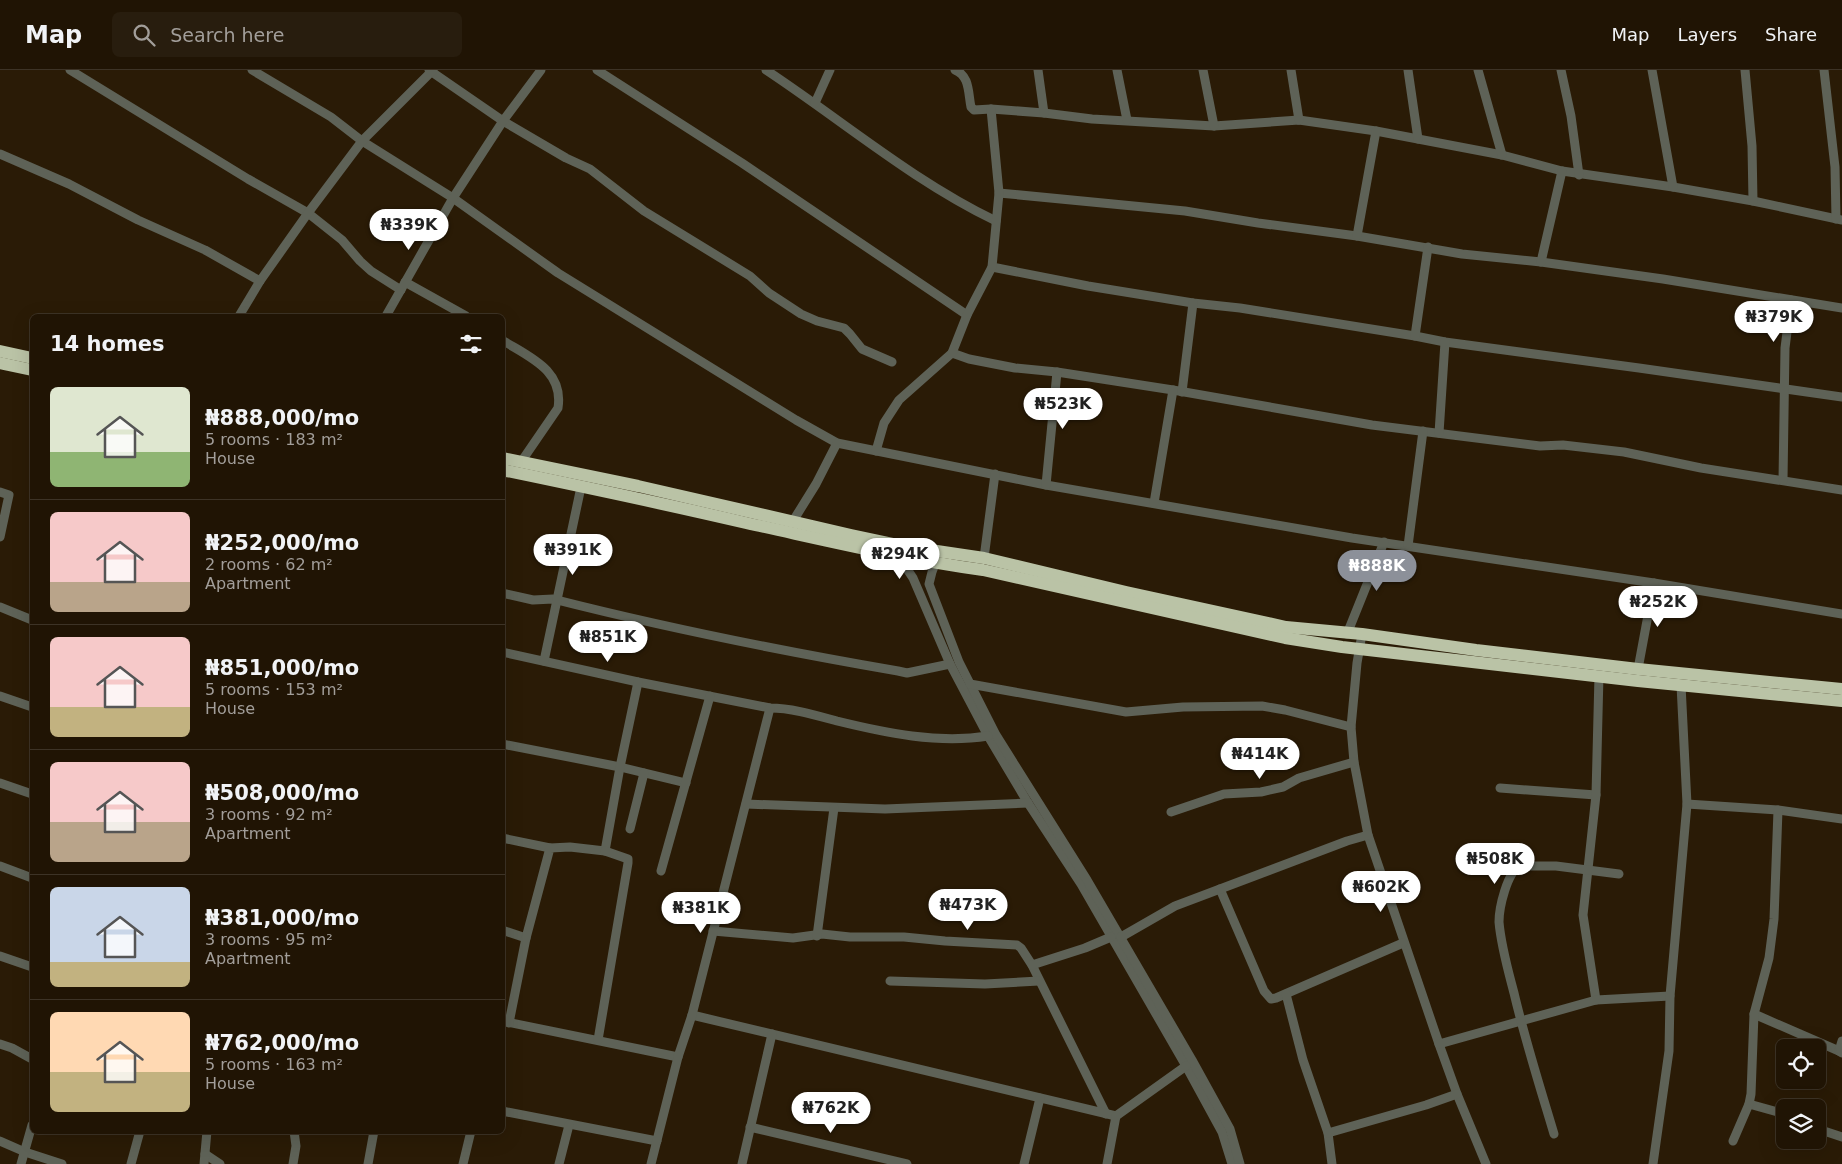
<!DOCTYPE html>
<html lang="en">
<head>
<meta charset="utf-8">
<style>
	:root { --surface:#201404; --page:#281d0e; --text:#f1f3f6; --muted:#a29e9a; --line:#3d3326; --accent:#8c9099 }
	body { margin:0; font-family:"DejaVu Sans",sans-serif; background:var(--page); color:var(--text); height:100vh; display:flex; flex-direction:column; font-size:19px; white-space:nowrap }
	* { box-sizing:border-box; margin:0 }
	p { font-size:16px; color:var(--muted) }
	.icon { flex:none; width:28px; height:28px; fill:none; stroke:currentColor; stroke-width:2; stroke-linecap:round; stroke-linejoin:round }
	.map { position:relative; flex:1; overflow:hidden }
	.details { position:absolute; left:30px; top:244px; width:475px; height:820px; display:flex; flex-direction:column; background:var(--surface); border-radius:8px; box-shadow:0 5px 20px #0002,0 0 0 1px var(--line) }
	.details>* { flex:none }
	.buttons { position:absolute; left:1776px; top:969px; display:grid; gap:10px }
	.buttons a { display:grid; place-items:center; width:50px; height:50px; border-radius:8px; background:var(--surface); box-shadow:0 5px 20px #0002,0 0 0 1px var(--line); font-size:25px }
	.price { position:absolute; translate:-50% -42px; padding:0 11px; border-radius:18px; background:#fff; color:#222; font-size:16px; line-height:32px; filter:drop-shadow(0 1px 2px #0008) }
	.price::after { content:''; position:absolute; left:50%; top:30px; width:15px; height:11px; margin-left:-8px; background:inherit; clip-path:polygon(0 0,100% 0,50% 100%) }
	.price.on { background:var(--accent); color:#fff }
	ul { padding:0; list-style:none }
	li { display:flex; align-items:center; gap:15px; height:125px; padding:0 20px }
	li+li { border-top:1px solid var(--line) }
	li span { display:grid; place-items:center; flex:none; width:140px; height:100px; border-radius:8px; color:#555 }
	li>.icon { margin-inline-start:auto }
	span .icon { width:60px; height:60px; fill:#fffc; stroke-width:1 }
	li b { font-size:21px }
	h2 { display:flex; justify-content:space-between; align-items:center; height:60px; padding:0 20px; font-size:21px }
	header { display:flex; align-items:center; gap:30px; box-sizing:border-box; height:70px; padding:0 25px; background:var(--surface); border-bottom:1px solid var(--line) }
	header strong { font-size:24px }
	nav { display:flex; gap:28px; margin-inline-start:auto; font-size:18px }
	.search { width:350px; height:45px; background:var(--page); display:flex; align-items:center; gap:12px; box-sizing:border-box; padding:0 18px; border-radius:8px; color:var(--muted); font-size:19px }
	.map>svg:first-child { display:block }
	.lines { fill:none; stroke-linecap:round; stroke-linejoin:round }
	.minor { stroke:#5e6257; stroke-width:9 }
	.highway { stroke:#bac3a6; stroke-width:12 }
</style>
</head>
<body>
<header>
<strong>Map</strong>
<div class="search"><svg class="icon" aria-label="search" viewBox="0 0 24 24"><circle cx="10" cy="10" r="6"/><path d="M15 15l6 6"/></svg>Search here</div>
<nav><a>Map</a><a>Layers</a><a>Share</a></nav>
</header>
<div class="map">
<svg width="1842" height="1094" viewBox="0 0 1842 1094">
	<rect width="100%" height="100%" fill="#2a1b06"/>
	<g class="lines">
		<g class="minor">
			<polyline points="70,0 248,109 308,143 342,170 360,191 371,201 401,220"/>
			<polyline points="252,0 331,47 362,71 453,128 558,203 796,350 837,373 1046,415 1352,468 1654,513 1842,544"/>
			<polyline points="429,0 503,51 566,88 590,99 644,141 750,206 769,223 801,244 817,251 844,258 850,264 862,279 892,292"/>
			<polyline points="597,0 742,93 967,245"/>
			<path d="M766,0C843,51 913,111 996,151"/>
			<path d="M955,0C970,6 968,23 971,37L974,40L991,39L1044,43L1092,49L1214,56L1299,50L1376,61L1502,85L1562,101L1673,117L1753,131L1842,150"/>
			<polyline points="1038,0 1044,43"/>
			<polyline points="1117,0 1127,50"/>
			<polyline points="1203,0 1214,56"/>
			<polyline points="1291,0 1299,50"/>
			<polyline points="1408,0 1418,69"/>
			<polyline points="1478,0 1502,85"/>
			<polyline points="1561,0 1571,46 1579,105"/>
			<polyline points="1652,0 1673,117"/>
			<polyline points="1745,0 1752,76 1753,131"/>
			<polyline points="1824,0 1835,97 1836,149"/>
			<polyline points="815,33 830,0"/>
			<polyline points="0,84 69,114 138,150 205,180 260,211"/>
			<polyline points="999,123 1185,141 1258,153 1357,166 1462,184 1541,192 1663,209 1842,238"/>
			<polyline points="1357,166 1376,61"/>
			<polyline points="1541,192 1562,101"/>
			<polyline points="992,197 1088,216 1193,233 1240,238 1415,266 1445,272 1639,298 1842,327"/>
			<polyline points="405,212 466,246"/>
			<polyline points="239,246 260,211 308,143 362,71 433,0"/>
			<polyline points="386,246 453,128 503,51 541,0"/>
			<polyline points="1415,266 1428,177"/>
			<path d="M502,270C529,287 564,300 558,338L521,392"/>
			<polyline points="952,283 969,289 1015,298 1057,302 1173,320 1372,355 1540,376 1563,375 1624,382 1701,398 1842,420"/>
			<polyline points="1182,322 1193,233"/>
			<polyline points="1439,363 1445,272"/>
			<polyline points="876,381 884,353 899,330 952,283 967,245 992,197 999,123 991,39"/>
			<polyline points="1783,410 1785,278 1791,230"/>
			<polyline points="1046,415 1057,302"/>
			<polyline points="0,422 9,425 0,467"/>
			<polyline points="1154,433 1173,320"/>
			<polyline points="793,451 816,414 837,373"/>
			<polyline points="1408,476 1423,361"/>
			<polyline points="899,487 913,508 950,594 988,666 1028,733 1081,814 1186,996 1222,1062 1232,1094"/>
			<polyline points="984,488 995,404"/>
			<polyline points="935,494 932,502 929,514 959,592 996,665 1087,810 1192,990 1230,1059 1240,1094"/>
			<path d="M502,523L533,530L553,529C667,558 782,581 898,601L907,603L950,594"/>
			<polyline points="0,537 32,550"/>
			<polyline points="1347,564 1384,472"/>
			<polyline points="1362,564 1357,593 1351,657 1354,692 1368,765 1439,974 1457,1024 1486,1094"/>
			<path d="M502,582L638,612L770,638C792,638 815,645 837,651C886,663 938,674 988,666"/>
			<polyline points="544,591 581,417"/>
			<polyline points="1638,599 1654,513"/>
			<polyline points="970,614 1126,642 1183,637 1262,636 1285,640 1351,657"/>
			<polyline points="0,626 32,637"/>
			<polyline points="502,674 620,697 686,713"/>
			<polyline points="0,713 32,724"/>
			<polyline points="1500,718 1596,725"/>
			<polyline points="746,734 885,739 1028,733"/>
			<polyline points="1687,734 1778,740 1842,749"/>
			<polyline points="1171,742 1224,724 1261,722 1283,717 1299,708 1354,692"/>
			<polyline points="630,759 644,703"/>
			<polyline points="502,768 550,778"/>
			<polyline points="0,796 32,808"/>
			<polyline points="661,801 710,626"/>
			<polyline points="1220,819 1264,921 1271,929 1276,928 1403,873"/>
			<polyline points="502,860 526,868"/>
			<polyline points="713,861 793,868 822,864 850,867 904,867 945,871 1017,875 1021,878 1032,895 1106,1044"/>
			<polyline points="817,866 834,738"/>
			<polyline points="1121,867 1175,836 1347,771 1368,765"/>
			<polyline points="0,886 32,897"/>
			<polyline points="1032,895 1085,878 1111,867"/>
			<polyline points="890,911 985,914 1039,911"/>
			<polyline points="1286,924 1303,990 1328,1063 1332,1094"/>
			<polyline points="1596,930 1583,845 1596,725 1599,605"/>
			<polyline points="1754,944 1839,981"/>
			<polyline points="692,945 1116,1046 1186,996"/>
			<polyline points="502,951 678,987"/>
			<polyline points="509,953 526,868 550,778 570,777 605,781 620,697 638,612"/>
			<polyline points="598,970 628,793 628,789 605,781"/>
			<polyline points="1842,971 1839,981 1842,983"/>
			<polyline points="0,974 12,978 32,989"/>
			<polyline points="1439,974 1596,930 1670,926"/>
			<polyline points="1749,1034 1785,1044"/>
			<polyline points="502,1041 657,1071"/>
			<polyline points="750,1057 907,1094"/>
			<polyline points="1818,1059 1842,1067"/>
			<polyline points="1328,1063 1426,1035 1457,1024"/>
			<path d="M1554,1064C1540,1017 1525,970 1514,923C1508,900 1501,876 1499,852C1499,838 1507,802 1520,796H1556L1619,804"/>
			<polyline points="0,1071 25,1082 62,1094"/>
			<polyline points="1733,1071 1749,1034 1751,1024 1754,944 1769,888 1774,849 1778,740"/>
			<polyline points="205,1084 220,1094"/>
			<polyline points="21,1094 32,1055"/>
			<polyline points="131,1094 140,1061"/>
			<polyline points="204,1094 207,1061"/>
			<polyline points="293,1094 296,1076 294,1061"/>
			<polyline points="368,1094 374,1061"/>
			<polyline points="463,1094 471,1061"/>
			<polyline points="559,1094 569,1055"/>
			<polyline points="651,1094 678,987 692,945 770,638"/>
			<polyline points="742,1094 772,964"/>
			<polyline points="1024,1094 1040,1028"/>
			<polyline points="1107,1094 1116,1046"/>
			<polyline points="1653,1094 1669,981 1670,926 1687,734 1681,615"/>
		</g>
		<g class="highway">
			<polyline points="0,281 32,288"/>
			<polyline points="0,293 32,300"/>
			<polyline points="502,388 638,416 851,465 903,476 984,488 1126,522 1286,557 1362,564 1476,580 1638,599 1842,619"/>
			<path d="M502,400C584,417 665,434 746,453C825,470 903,489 983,500L1285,568L1342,577L1638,611L1842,631"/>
		</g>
	</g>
</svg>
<div class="buttons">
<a><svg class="icon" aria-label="locate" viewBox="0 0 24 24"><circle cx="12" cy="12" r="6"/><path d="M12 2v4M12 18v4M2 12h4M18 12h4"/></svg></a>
<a><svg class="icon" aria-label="layers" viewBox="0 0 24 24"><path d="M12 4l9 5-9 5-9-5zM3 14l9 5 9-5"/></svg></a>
</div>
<b class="price" style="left:409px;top:181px">₦339K</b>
<b class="price" style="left:1774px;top:273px">₦379K</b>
<b class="price" style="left:1063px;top:360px">₦523K</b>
<b class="price" style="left:573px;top:506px">₦391K</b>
<b class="price" style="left:900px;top:510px">₦294K</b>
<b class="price on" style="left:1377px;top:522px">₦888K</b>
<b class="price" style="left:1658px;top:558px">₦252K</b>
<b class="price" style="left:608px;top:593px">₦851K</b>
<b class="price" style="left:1260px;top:710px">₦414K</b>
<b class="price" style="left:1495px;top:815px">₦508K</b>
<b class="price" style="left:1381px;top:843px">₦602K</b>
<b class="price" style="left:968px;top:861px">₦473K</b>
<b class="price" style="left:701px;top:864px">₦381K</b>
<b class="price" style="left:831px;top:1064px">₦762K</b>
<section class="details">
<h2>14 homes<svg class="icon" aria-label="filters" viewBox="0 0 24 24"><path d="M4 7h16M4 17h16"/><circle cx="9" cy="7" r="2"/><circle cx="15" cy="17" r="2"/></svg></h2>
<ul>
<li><span style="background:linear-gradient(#dfe7d0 65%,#8fb573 0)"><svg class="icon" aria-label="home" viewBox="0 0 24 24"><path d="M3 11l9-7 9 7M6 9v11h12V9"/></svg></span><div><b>₦888,000/mo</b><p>5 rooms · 183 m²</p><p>House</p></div></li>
<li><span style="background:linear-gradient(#f6c9c9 70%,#b9a48a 0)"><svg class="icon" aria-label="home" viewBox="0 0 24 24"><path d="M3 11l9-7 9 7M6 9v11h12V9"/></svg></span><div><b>₦252,000/mo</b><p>2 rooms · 62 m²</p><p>Apartment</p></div></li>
<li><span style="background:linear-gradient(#f6c9c9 70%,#c2b280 0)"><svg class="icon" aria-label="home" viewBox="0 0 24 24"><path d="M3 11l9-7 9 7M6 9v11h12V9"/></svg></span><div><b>₦851,000/mo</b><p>5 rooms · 153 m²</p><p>House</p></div></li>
<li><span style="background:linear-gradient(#f6c9c9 60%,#b9a48a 0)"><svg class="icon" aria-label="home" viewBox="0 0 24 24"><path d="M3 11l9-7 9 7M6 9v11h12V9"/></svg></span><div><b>₦508,000/mo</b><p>3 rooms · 92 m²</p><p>Apartment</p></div></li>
<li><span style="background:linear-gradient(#c9d6e8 75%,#c2b280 0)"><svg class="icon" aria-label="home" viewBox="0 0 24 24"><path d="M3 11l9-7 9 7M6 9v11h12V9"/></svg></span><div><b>₦381,000/mo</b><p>3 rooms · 95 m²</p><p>Apartment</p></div></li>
<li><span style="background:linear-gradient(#ffd9b3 60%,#c2b280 0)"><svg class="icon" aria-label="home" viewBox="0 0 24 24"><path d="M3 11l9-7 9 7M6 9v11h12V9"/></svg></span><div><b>₦762,000/mo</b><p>5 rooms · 163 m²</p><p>House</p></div></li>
</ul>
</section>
</div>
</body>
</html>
